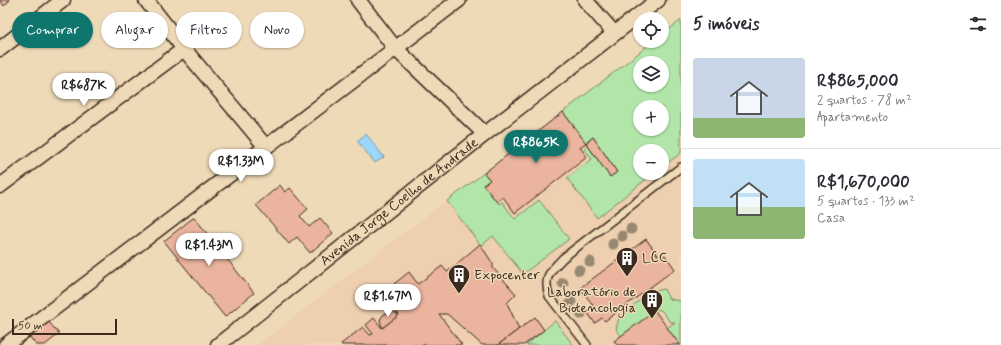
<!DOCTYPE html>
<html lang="pt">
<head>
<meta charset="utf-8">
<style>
	:root { --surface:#fff; --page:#f7f7f7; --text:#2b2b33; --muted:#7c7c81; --line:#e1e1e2; --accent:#0f766e }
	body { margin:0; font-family:Mynerve,sans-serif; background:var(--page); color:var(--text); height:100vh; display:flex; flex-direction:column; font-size:15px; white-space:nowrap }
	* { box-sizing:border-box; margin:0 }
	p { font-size:13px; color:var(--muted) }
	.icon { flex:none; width:22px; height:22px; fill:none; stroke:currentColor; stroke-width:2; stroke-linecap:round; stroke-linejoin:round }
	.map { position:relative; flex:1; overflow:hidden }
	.panel { display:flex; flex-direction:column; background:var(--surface); width:320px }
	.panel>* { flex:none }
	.banner { position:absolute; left:12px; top:12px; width:380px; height:36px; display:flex; gap:8px }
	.buttons { position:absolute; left:633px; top:12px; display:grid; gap:8px }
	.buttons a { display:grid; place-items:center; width:36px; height:36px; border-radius:50%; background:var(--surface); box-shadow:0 1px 3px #0004; font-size:20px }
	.scale { position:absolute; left:12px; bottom:10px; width:105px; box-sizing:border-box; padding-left:4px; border:2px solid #3b2a1e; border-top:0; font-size:11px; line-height:14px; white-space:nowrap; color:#3b2a1e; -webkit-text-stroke:3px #efdab8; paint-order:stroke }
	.price { position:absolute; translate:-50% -34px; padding:0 9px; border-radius:14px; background:#fff; color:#222; font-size:13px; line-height:26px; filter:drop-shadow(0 1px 2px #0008) }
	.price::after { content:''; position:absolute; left:50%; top:24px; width:12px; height:9px; margin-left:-6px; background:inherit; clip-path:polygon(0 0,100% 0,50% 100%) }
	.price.on { background:var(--accent); color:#fff }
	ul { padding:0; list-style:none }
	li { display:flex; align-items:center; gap:12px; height:100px; padding:0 12px }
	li+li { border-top:1px solid var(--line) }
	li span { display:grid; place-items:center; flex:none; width:112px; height:80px; border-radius:4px; color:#555 }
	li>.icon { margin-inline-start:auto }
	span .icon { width:48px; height:48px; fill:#fffc; stroke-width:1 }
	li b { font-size:17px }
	h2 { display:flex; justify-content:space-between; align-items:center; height:48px; padding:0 12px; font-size:17px }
	.tag { padding:0 14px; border-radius:18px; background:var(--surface); box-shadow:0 1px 3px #0004; font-size:14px; line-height:36px }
	.tag.on { background:var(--accent); color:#fff }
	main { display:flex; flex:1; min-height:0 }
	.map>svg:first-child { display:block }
	.built { fill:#eecfb0; fill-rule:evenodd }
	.green { fill:#b1e6a8; stroke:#768863; fill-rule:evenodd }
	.water { fill:#99d8fa; stroke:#7392a2 }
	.building { fill:#eab49e; stroke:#3b2a1e }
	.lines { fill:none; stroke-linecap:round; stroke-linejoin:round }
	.lane-casing { stroke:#3b2a1e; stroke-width:10 }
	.street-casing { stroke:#3b2a1e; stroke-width:17 }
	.lane { stroke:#efdab8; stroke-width:7 }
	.street { stroke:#efdab8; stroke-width:14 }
	.tree { fill:#96896f }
	.labels { text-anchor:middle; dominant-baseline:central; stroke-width:3; stroke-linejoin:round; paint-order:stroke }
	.street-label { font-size:14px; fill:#3b2a1e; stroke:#efdab8 }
	.poi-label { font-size:14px; fill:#3b2a1e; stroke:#efdab8; text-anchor:start }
</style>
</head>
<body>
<main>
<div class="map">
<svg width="681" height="345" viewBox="0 0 681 345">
	<rect width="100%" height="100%" fill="#efdab8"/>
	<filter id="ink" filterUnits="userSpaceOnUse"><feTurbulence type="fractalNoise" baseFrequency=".025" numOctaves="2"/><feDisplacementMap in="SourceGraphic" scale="8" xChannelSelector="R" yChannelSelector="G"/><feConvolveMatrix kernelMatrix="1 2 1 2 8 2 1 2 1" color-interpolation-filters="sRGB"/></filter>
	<g filter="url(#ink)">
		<path class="built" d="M681,20V345H258L360,266L484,173L654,41H662V35ZM640,63H662V85H640ZM640,107H662V129H640ZM640,151H662V173H640Z"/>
		<g class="green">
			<path d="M681,20V153L662,167V151H640V173H654L597,218L567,178L592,159L584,149L588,146L610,177L617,172L593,137L586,143L563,112L654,41H662V35ZM640,63H662V85H640ZM640,107H662V129H640Z"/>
			<polygon points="484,173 490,180 484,185 499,204 502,202 515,219 539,200 569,239 523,274 493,236 481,246 447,201"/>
			<polygon points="664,289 669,299 681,301 681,345 680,345 667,328 675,322 670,322 662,311 658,309 621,336 616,329 619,318 636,303 654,291"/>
			<polygon points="555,321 573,345 526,345"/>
		</g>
		<polygon class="water" points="366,134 384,157 375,163 357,141"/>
		<g class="building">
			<polygon points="0,0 10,0 4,6"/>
			<polygon points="563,112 586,143 580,147 587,157 515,213 503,197 497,202 483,185 490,180 484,173"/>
			<polygon points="593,137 617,172 610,177 586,143"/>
			<polygon points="280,185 285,192 290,188 308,209 300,216 309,227 320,218 333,233 310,253 297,237 289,244 256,205"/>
			<polygon points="194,217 254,293 225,317 164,241"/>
			<polygon points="646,239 660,258 665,255 675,269 605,321 602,318 595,323 586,311 593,305 580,288"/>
			<polygon points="480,244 493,264 493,268 516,294 507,303 519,329 498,345 482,345 447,314 439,314 462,345 342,345 341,344 363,327 370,335 373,334 366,325 374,318 382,328 399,315 391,305 404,296 394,284 409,272 418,284 442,266 447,272"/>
			<polygon points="391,311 399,315 382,328 380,320 383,315"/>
			<polygon points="655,311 680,345 617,345 614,341"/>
			<polygon points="535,317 544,330 524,345 498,345"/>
			<polygon points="49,322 59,334 45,345 36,345 30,337"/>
		</g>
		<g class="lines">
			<g class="lane-casing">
				<path id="lane" d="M587,345L549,296C543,277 550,271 563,258L681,167"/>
			</g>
			<g class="street-casing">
				<g id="street">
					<polyline points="146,0 184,49 266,147"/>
					<polyline points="358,0 395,48 485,134"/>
					<polyline points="585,0 614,33"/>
					<polyline points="0,49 63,0"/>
					<polyline points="0,186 184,49"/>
					<polyline points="6,345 459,0"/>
					<path id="s1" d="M218,345L485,134L658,0"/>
				</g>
			</g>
			<use href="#lane" class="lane"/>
			<use href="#street" class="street"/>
		</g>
		<g class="tree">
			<circle cx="631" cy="229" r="5.5"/>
			<circle cx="622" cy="236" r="5.5"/>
			<circle cx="613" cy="244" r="5.5"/>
			<circle cx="590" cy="262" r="5.5"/>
			<circle cx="579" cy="270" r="5.5"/>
			<circle cx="563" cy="283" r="5.5"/>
			<circle cx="571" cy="302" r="5.5"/>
			<circle cx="581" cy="314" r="5.5"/>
		</g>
	</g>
	<defs>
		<g id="building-pin" transform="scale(1.15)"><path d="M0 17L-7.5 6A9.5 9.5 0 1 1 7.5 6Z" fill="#3b2a1e" stroke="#efdab8"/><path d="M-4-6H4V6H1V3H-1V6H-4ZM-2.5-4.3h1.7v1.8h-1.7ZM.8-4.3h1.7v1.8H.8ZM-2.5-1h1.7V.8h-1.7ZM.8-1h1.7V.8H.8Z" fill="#fff"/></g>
	</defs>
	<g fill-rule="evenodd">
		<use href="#building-pin" x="627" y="258"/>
		<use href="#building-pin" x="459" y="275"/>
		<use href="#building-pin" x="652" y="300"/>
	</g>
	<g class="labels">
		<g class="street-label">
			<text stroke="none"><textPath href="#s1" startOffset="231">Avenida Jorge Coelho de Andrade</textPath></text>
		</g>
		<g class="poi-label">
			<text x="642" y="258">LCC</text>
			<text x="474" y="275">Expocenter</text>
			<text x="636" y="292" text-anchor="end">Laboratório de<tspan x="636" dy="16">Biotencologia</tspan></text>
		</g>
	</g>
</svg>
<div class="buttons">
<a><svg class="icon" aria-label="locate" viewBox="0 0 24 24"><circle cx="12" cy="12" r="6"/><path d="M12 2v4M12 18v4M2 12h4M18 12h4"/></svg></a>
<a><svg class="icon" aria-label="layers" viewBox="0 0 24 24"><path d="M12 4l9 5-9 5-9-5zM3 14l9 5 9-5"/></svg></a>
<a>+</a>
<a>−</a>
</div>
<div class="scale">50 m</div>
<b class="price" style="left:84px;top:107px">R$687K</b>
<b class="price on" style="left:536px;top:164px">R$865K</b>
<b class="price" style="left:241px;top:183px">R$1.33M</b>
<b class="price" style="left:209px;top:267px">R$1.43M</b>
<b class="price" style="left:388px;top:318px">R$1.67M</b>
<div class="banner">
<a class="tag on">Comprar</a>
<a class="tag">Alugar</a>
<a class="tag">Filtros</a>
<a class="tag">Novo</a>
</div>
</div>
<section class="panel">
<h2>5 imóveis<svg class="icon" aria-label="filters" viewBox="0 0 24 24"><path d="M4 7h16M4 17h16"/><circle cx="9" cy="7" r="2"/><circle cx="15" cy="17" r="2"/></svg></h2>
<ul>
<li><span style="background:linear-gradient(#c9d6e8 75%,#8fb573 0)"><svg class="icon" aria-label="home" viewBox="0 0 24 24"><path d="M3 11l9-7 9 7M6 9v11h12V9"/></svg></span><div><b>R$865,000</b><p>2 quartos · 78 m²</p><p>Apartamento</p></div></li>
<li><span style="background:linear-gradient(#bfe0f5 60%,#8fb573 0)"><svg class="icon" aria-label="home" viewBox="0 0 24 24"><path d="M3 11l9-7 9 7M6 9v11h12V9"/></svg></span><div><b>R$1,670,000</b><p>5 quartos · 133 m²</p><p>Casa</p></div></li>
</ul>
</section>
</main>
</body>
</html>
